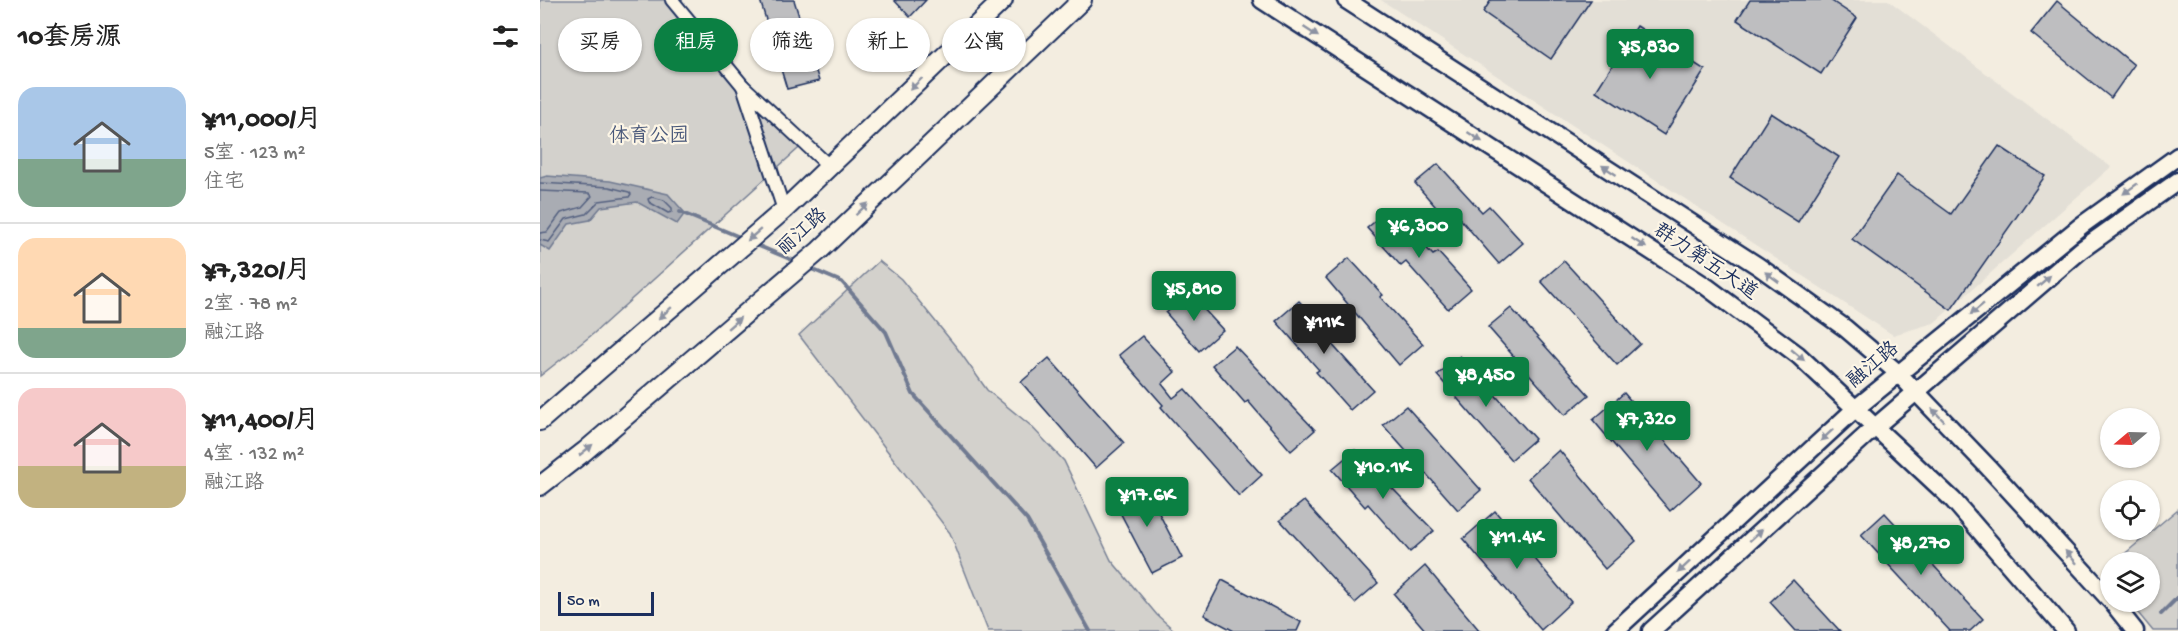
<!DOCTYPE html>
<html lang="zh">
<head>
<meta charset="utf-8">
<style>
	:root { --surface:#fff; --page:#f2f2f2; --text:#222; --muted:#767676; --line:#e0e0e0; --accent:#0b8043 }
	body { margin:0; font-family:"Gochi Hand","LXGW WenKai TC",sans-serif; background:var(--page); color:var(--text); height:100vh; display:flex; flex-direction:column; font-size:22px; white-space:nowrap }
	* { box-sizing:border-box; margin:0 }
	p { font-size:20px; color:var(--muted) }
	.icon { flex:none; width:33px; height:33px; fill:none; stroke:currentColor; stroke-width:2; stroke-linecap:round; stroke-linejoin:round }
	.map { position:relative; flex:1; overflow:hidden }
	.side { display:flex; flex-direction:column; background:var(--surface); width:540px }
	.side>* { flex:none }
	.hud { position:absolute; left:18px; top:18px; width:570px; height:54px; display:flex; gap:12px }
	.needle { width:39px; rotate:251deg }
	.buttons { position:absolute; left:1560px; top:408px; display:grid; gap:12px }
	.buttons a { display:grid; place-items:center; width:60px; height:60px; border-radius:50%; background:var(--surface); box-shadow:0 2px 4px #0004; font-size:30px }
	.scale { position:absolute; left:18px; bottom:15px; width:96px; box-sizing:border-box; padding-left:6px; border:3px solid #1b2f5e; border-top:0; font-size:16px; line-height:21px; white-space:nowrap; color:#1b2f5e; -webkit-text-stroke:4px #fcf5e5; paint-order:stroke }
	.price { position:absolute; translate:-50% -51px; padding:0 14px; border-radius:6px; background:var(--accent); color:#fff; font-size:20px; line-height:39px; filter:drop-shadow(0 2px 3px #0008) }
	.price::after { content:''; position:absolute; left:50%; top:36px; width:18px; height:14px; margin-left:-9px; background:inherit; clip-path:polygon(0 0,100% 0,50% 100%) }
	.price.active { background:#222; color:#fff }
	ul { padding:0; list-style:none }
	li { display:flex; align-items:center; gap:18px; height:150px; padding:0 18px }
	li+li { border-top:2px solid var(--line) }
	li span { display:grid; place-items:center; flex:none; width:168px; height:120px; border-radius:18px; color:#555 }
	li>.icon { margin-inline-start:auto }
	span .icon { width:72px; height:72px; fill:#fffc; stroke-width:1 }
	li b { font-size:26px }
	h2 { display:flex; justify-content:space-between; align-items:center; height:72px; padding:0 18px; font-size:26px }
	.tag { padding:0 21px; border-radius:27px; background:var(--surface); box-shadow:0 2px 4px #0004; font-size:21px; line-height:54px }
	.tag.active { background:var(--accent); color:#fff }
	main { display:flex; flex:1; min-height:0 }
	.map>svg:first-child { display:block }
	.built { fill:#e3dfd6 }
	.green { fill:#d3d1cc; stroke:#778095; stroke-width:1.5 }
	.water { fill:#a9acb3; stroke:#707a91; stroke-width:1.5 }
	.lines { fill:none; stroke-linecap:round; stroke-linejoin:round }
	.shore { stroke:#546180; stroke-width:1.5 }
	.stream { stroke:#707a91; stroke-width:4 }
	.building { fill:#bebec0; stroke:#1b2f5e; stroke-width:1.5 }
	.street-casing { stroke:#1b2f5e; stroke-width:16 }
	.secondary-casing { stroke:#1b2f5e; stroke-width:21 }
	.primary-casing { stroke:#1b2f5e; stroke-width:22 }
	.street { stroke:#fcf5e5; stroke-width:12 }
	.secondary { stroke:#fcf5e5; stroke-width:16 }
	.primary { stroke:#fcf5e5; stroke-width:18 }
	.oneway { fill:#8c92a2 }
	.labels { text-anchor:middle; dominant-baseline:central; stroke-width:4.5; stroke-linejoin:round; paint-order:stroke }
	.park-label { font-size:20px; fill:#49587a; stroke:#fcf5e5 }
	.street-label { font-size:20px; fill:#1b2f5e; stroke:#fcf5e5 }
</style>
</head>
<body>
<main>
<section class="side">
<h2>10套房源<svg class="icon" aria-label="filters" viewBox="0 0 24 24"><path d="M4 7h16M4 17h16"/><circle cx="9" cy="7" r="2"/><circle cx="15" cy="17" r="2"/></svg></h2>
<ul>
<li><span style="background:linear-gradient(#a9c7e8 60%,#7fa58c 0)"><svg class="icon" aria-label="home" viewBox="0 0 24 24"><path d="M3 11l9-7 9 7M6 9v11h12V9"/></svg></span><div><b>¥11,000/月</b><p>5室 · 123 m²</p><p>住宅</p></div></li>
<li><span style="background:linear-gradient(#ffd9b3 75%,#7fa58c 0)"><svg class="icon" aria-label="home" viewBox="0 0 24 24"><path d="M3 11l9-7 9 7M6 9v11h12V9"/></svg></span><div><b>¥7,320/月</b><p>2室 · 78 m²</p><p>融江路</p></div></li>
<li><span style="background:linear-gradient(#f6c9c9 65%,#c2b280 0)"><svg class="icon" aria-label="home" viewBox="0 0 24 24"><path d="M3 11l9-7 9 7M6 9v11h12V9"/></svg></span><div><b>¥11,400/月</b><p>4室 · 132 m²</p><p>融江路</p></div></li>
</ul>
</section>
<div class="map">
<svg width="1638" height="631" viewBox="0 0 1638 631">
	<rect width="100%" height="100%" fill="#f3ede0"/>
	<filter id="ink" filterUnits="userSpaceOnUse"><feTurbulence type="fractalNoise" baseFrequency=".0167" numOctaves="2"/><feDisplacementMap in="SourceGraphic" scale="12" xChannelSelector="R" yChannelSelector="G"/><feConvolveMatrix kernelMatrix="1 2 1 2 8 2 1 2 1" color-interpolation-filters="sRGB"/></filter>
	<g filter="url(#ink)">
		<polygon class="built" points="841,0 1348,0 1571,167 1394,323 1353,335"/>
		<g class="green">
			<polygon points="0,0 125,0 268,140 53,334 0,376"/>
			<polygon points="339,261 361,279 417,348 447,390 490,425 524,461 571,560 617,615 635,631 448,631 410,533 259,335"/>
			<polygon points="1638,509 1638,631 1613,631 1589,602 1610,602 1610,562 1575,562"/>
		</g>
		<polygon class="water" points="7,176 70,181 128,194 145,213 137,224 97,202 61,207 50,220 29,224 10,251 0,245 0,178"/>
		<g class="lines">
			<g class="shore">
				<polyline points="0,183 69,187 89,192 91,194 89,197 59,201 46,214 26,219 9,242 0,240"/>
				<polyline points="0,191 49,193 52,196 42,207 21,213 7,232 0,233"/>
				<polygon points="112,197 124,200 132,208 132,212 128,213 109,202 108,199"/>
			</g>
			<g class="stream">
				<polyline points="140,212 202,238"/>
				<polyline points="214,244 257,262"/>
				<polyline points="269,268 302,282 346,332 373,394 487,520 550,631"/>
				<polyline points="1621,614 1638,597"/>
			</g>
		</g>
		<g class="building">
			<polygon points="220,0 254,0 279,81 247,89"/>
			<polygon points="354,0 386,0 370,17"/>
			<polygon points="951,0 1051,0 1011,59 943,12"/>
			<polygon points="1210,0 1290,0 1317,18 1281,74 1197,20"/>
			<polygon points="1517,1 1594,65 1571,98 1491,33"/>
			<polygon points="1097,26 1165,70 1124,135 1056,91"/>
			<polygon points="1231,113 1299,157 1258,222 1190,178"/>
			<polygon points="1459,146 1505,176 1411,310 1312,239 1357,175 1411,214"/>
			<polygon points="898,164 942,212 949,206 983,243 959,264 916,214 908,221 875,183"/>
			<polygon points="850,209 893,255 898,252 931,289 908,309 866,262 861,266 827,228"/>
			<polygon points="809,258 843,295 840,297 883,344 859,365 786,278"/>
			<polygon points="1024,261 1100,344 1077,365 1001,281"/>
			<polygon points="649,293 683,330 659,351 626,313"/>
			<polygon points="759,301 793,338 789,341 833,390 810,410 776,372 779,370 736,321"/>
			<polygon points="971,308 1049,395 1025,415 948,327"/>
			<polygon points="602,336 635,372 622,384 633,398 645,389 722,475 699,496 621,407 623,405 579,355"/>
			<polygon points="695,346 775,430 751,451 708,401 705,403 672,365"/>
			<polygon points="920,356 995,439 971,460 897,375"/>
			<polygon points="509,358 584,443 556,468 481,382"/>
			<polygon points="1084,393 1161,483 1130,511 1053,420"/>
			<polygon points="866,406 941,490 918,510 843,425"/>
			<polygon points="815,450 894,531 870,552 828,504 825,507 792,469"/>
			<polygon points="1019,450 1096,541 1065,569 988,478"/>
			<polygon points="603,482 642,558 612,573 573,499"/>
			<polygon points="764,501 838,583 815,603 740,520"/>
			<polygon points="955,511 1031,602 1001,630 923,539"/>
			<polygon points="1345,513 1443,619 1430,631 1410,631 1321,535"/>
			<polygon points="885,566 940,631 886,631 854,594"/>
			<polygon points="682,580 761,622 757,631 694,631 664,615"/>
			<polygon points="1253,580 1300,631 1256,631 1230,602"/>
		</g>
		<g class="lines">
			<g class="street-casing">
				<g id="street">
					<polyline points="132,0 203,86"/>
					<polyline points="244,210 203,86 290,167"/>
				</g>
			</g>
			<g class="secondary-casing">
				<g id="secondary">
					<polyline points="722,0 1167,287 1258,355 1413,500 1526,631"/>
					<polyline points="806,0 1218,266 1305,328 1358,373 1448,467 1570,600"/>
					<polyline points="1572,602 1595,631"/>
					<polyline points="1075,631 1315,409 1542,225 1638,156"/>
					<polyline points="1111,631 1334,428 1541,250 1638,181"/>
				</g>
			</g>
			<g class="primary-casing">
				<g id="primary">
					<polyline points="0,421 244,210 463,0"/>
					<polyline points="0,486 45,451 280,250 542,0"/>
				</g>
			</g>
			<use href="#street" class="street"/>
			<use href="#secondary" class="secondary"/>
			<use href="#primary" class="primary"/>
		</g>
		<defs><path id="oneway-solid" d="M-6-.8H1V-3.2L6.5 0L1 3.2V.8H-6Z" transform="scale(1.5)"/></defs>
		<g class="oneway">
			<use href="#oneway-solid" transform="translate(771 32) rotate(33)"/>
			<use href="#oneway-solid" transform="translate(376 84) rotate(136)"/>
			<use href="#oneway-solid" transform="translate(935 137) rotate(33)"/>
			<use href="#oneway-solid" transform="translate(1069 170) rotate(-147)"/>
			<use href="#oneway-solid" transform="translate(1590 189) rotate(144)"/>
			<use href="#oneway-solid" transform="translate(322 209) rotate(-44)"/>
			<use href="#oneway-solid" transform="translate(214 235) rotate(139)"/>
			<use href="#oneway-solid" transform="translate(1099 243) rotate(33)"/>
			<use href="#oneway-solid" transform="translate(1232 277) rotate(-144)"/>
			<use href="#oneway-solid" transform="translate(1504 281) rotate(-41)"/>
			<use href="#oneway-solid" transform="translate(1437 309) rotate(141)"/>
			<use href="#oneway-solid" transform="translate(125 313) rotate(139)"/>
			<use href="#oneway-solid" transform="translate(194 323) rotate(-41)"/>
			<use href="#oneway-solid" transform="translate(1258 355) rotate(40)"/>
			<use href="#oneway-solid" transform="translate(1398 415) rotate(-134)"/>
			<use href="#oneway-solid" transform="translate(1287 435) rotate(137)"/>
			<use href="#oneway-solid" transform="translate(46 450) rotate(-39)"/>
			<use href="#oneway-solid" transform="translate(1216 535) rotate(-42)"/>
			<use href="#oneway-solid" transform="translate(1531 557) rotate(-132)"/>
			<use href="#oneway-solid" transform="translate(1144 567) rotate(137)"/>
		</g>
	</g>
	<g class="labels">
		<g class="park-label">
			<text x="109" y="137">体育公园</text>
		</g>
		<g class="street-label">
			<text transform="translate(263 233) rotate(-42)">丽江路</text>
			<text transform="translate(1165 263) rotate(34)">群力第五大道</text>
			<text transform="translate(1334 366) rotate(-40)">融江路</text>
		</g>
	</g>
</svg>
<div class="buttons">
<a><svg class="needle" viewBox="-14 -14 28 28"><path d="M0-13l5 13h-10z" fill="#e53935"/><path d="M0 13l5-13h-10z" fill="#767676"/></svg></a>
<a><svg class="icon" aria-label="locate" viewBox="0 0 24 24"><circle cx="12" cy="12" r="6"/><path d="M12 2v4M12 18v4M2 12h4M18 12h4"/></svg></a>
<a><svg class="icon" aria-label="layers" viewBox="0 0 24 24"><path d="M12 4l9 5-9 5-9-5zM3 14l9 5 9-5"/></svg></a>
</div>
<div class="scale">50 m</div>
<b class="price" style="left:1110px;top:80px">¥5,830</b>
<b class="price" style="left:879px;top:259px">¥6,300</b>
<b class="price" style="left:654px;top:322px">¥5,810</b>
<b class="price active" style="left:784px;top:355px">¥11K</b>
<b class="price" style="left:946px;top:408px">¥8,450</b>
<b class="price" style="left:1107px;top:452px">¥7,320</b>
<b class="price" style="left:843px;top:500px">¥10.1K</b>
<b class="price" style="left:607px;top:528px">¥17.6K</b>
<b class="price" style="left:977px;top:570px">¥11.4K</b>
<b class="price" style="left:1381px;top:576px">¥8,270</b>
<div class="hud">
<a class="tag">买房</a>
<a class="tag active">租房</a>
<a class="tag">筛选</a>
<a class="tag">新上</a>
<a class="tag">公寓</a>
</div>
</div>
</main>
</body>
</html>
